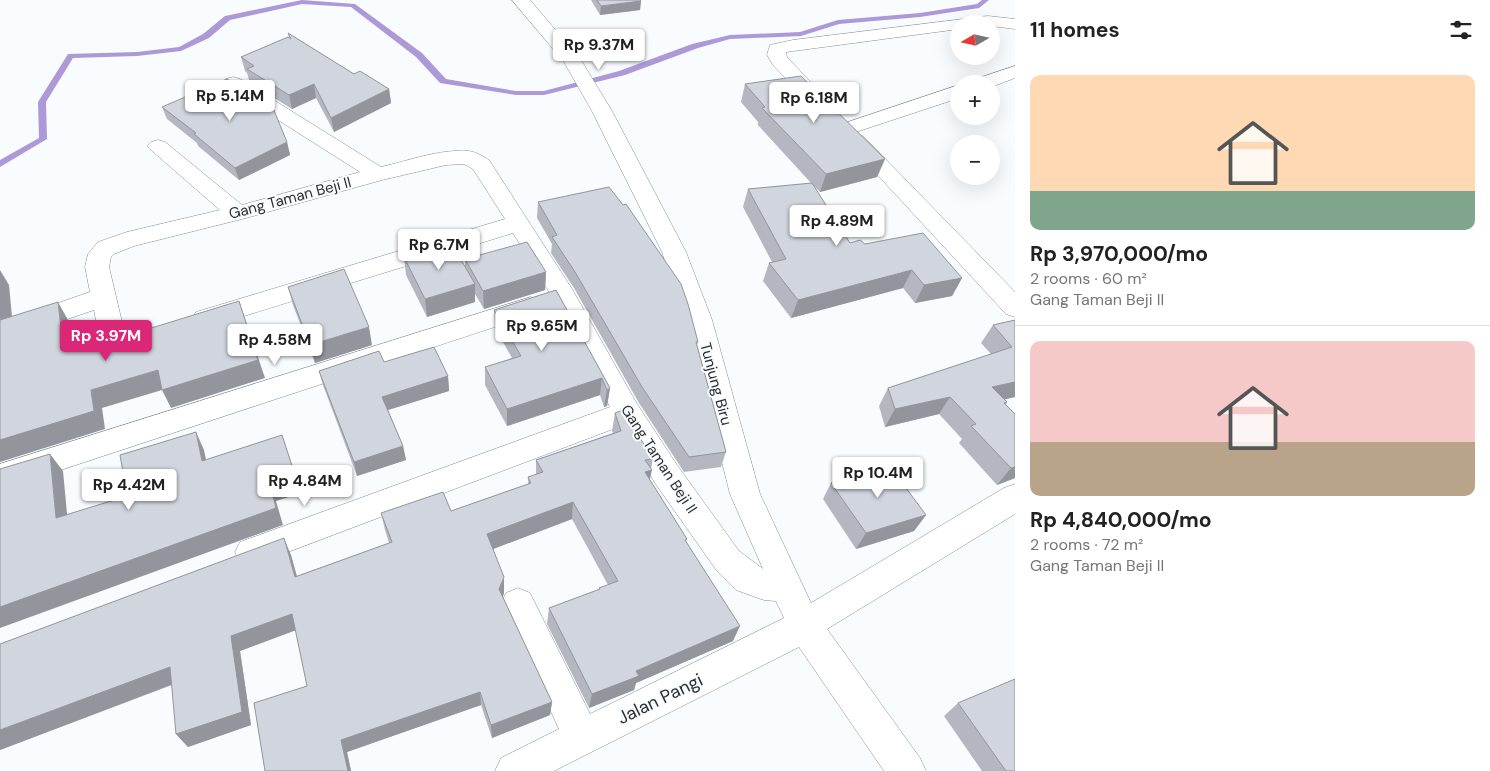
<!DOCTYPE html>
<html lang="en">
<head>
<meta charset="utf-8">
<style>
	:root { --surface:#fff; --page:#f2f2f2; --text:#222; --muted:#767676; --line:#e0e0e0; --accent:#db2777 }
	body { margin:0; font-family:"DM Sans",sans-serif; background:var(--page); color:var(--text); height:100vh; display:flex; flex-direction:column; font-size:19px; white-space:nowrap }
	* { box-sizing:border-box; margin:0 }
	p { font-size:16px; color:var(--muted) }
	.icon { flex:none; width:28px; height:28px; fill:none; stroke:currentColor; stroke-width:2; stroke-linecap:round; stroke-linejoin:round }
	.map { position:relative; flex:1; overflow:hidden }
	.side { display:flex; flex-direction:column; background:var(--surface); width:475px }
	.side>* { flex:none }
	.needle { width:32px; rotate:261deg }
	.controls { position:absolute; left:950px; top:15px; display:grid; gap:10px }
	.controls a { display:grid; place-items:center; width:50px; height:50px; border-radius:50%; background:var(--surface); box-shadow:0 5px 20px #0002; font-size:25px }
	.price { position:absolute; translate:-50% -42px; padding:0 11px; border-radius:5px; background:#fff; color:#222; font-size:16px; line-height:32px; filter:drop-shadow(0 1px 2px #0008) }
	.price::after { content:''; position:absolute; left:50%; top:30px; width:15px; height:11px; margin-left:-8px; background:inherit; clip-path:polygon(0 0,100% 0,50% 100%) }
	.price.on { background:var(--accent); color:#fff }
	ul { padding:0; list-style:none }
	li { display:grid; align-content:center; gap:10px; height:265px; padding:0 15px }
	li+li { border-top:1px solid var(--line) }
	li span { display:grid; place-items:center; height:155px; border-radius:10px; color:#555 }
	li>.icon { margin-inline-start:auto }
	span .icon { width:90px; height:90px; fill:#fffc; stroke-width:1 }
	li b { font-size:21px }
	h2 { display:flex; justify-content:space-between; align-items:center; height:60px; padding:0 15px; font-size:21px }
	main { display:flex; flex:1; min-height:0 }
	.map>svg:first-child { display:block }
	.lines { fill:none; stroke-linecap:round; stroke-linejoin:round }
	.stream { fill:#ad99d7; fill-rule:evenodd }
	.minor-casing { stroke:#848e93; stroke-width:1 }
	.minor { fill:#fff; fill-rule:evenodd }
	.wall { fill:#b4b7bf }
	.shaded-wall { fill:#92959b }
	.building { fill:#d1d5de; stroke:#92959b }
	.labels { text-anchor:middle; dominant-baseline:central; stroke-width:4; stroke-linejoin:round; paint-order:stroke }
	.street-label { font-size:15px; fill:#2a2e30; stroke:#f8fcff }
	.near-street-label { font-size:18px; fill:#2a2e30; stroke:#f8fcff }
</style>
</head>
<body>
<main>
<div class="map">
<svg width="1015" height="771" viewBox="0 0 1015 771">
	<rect width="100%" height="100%" fill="#f8fcff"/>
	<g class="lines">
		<polygon class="stream" points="302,0 355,4 422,53 446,79 516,91 544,91 619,71 692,44 730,35 800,32 838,20 920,13 977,4 982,0 989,0 979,8 920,17 839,24 801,36 730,39 698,48 625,75 544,95 516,95 440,83 416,57 351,7 302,4 230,20 209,38 181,51 137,56 73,58 46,102 47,139 0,167 0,160 39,138 38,102 68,54 137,52 179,47 203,34 225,16"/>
		<g class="minor-casing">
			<g id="minor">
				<path d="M512,0H530L581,60L612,111L686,252L712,320L760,494L811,603L1004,488L1015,484V514L827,629L920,758L926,771H884L799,647L554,771H495L501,758L559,729L501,604L506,593L518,588L530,593L590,714L784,618L776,601L764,600L736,590L717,571L655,483L621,426L251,566L240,562L235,552L240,542L610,407L551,295L513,233L205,328L196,326L192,319L196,312L505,219L473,169L464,164L446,165L382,180L246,218L134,246L114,254L111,257L109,267L125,335L143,331L152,334L156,341L152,348C136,353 123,357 107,352L100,341L94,310L0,342V323L90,292L85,267L88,254L98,242L127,232L220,210L151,150L147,146L151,142L158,140L165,142L242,205L360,172L226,87L223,83L226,79L233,77L240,79L381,167C408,161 439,149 467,151C475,151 482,156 489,160L572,289L637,404L677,465L739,551L763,569L730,494L686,320L662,252L592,111L564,62Z"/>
				<polygon points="988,16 1015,19 1015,29 991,26 991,24 959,24 959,29 786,52 787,57 831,104 828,108 821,110 814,108 773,65 767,55 770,45 793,40"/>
				<polygon points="1015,66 1015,78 991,87 991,84 970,84 973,80"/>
				<polygon points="959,85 959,98 853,133 846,135 839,133 836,129 839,125"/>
				<polygon points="856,134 863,136 1015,292 1015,317 1006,314 849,144 846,140 849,136"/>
				<polygon points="531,297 540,300 544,306 540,312 0,490 0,464"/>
			</g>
		</g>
		<use href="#minor" class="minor"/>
	</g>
	<g class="wall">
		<polygon points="591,0 640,0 641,1 640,10 600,15"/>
		<polygon points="288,33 354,74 389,89 391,103 334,132 316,98 292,109 250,83 247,73 245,71 241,57 289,37"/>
		<polygon points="745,84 885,159 877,177 820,192 813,185 850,243 865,244 962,278 952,296 915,303 903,288 791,318 763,281 769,263 772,262 743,207 748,189 811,183 758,125 758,122 741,102"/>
		<polygon points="162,107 287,142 290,155 239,180 198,146 197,143 167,119"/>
		<polygon points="538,202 698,342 697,345 726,452 721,467 684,472 639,403 574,288 551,253 552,244 537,218"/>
		<polygon points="404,257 465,268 465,259 546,272 545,290 484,309 475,294 475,302 427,317 406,275"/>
		<polygon points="288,287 372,345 315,363 293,305"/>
		<polygon points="556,290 610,388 607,406 604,407 600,395 507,426 485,385 485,367 512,358 495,328 494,310"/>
		<polygon points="1015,320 1015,397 1004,399 1007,402 1006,405 1015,414 1015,478 997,485 959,443 962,439 939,414 885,427 879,406 888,388 991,354 981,343 993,325"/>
		<polygon points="384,362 448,376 449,391 388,410 403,446 406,460 357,476 323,385 319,371"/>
		<polygon points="615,413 653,459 649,479 687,539 686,541 733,641 636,683 634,690 589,708 547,624 549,608 599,590 599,588 608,585 572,519 493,549 504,593 503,597 552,702 550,715 492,738 481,705 347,752 351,771 265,771 307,686 296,630 240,651 251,725 188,747 176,734 172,685 0,750 0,644 291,555 297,576 389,543 385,530 381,513 451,511 528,484 528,477 536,475 536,460 613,433 612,431"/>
		<polygon points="831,483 926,515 914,531 856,549 823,499"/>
		<polygon points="958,703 1015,771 982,771 944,716"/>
	</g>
	<g class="shaded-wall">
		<polygon points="641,1 640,10 600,15 601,6"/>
		<polygon points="314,84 316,98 292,109 289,95"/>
		<polygon points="389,89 391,103 334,132 331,118"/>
		<polygon points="287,142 290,155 239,180 235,168"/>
		<polygon points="885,159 877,177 820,192 826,174"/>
		<polygon points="0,270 9,285 12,317 0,321"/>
		<polygon points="912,270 903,288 791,318 798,300"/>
		<polygon points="546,272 545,290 484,309 483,291"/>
		<polygon points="962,278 952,296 915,303 924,285"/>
		<polygon points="475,284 475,302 427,317 425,299"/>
		<polygon points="239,301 265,378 171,408 162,390 102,408 105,429 0,462 0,440 91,390 158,370"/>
		<polygon points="58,302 68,320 74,364 63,346"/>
		<polygon points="369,327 372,345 315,363 310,345"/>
		<polygon points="448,376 449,391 385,411 382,397"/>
		<polygon points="602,378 600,395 507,426 507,409"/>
		<polygon points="1015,382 1015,397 981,405 992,387"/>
		<polygon points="610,388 607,406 604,407 607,390"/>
		<polygon points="950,397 939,414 885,427 895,409"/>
		<polygon points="196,432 204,450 210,478 202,461"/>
		<polygon points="282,435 301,493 276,501 283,525 0,628 0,607 270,484"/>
		<polygon points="403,446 406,460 357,476 354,462"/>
		<polygon points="50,454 63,471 69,535 56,518"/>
		<polygon points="1015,467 1015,478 997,485 1011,468"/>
		<polygon points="652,470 648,487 645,472"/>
		<polygon points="573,502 572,519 488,551 487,534"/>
		<polygon points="926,515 914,531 856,549 866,533"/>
		<polygon points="284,538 291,555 301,593 295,577"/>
		<polygon points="504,577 504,593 499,605 499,589"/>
		<polygon points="292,614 299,629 240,651 251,725 188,747 176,734 231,636"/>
		<polygon points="740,626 733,641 636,683 634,690 589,708 592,694 636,671"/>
		<polygon points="170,667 181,681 0,750 0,730"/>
		<polygon points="480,692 481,705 347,752 351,771 348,771 341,740"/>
		<polygon points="552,702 550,715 492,738 491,725"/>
	</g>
	<g class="building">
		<polygon points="597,0 640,0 641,1 601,6"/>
		<polygon points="288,33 354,74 360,71 389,89 331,118 314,84 289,95 247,69 254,66 241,57 288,37 291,39"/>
		<polygon points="801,76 885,159 826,174 762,108 765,107 745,84"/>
		<polygon points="227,79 273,108 287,142 235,168 194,134 196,133 162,107"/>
		<polygon points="812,183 850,243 860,240 865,244 923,233 962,278 924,285 912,270 798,300 769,263 786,259 748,189"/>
		<polygon points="609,187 623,205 626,204 681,284 688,304 698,342 696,342 726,452 689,457 642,387 575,272 552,237 557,235 538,202"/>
		<polygon points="527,242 546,272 483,291 465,259"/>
		<polygon points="452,244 475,284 425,299 404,257"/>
		<polygon points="344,269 369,327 310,345 288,287"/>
		<polygon points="556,290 610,388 607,390 602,378 507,409 485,367 521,356 494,310"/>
		<polygon points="239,301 258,360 162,390 158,370 91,390 94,411 0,440 0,320 58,302 63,346 84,340 85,343 104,338 119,338"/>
		<polygon points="1015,320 1015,382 992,387 1007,402 1004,403 1015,414 1015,467 1011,468 971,426 976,424 950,397 895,409 888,388 1012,347 993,325"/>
		<polygon points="434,347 448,376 382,397 403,446 354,462 319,371 379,351 384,362"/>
		<polygon points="623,410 653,459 645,460 652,470 645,472 687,539 685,540 740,626 636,671 639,676 592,694 549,608 600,589 599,588 618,581 573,502 487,534 504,577 499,589 552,702 491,725 480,692 341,740 348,771 265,771 254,703 307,686 292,614 231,636 242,712 176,734 170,667 0,730 0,644 284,538 295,577 392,542 381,513 443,492 451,511 531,483 528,477 543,472 536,460 621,431 615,413"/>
		<polygon points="196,432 202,461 282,435 295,475 270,484 276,508 0,607 0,469 50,454 56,518 127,496 120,455"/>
		<polygon points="889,465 926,515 866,533 831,483"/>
		<polygon points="1015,679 1015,771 1006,771 958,703"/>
	</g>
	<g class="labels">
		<g class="street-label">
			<text transform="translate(290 198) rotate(-15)">Gang Taman Beji II</text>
			<text transform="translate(716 384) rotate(75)">Tunjung Biru</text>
			<text transform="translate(659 459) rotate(57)">Gang Taman Beji II</text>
		</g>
		<g class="near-street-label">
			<text transform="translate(660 699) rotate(-26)">Jalan Pangi</text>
		</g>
	</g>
</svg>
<div class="controls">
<a><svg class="needle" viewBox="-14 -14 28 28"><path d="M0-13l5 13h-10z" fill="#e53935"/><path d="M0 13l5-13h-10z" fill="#767676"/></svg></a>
<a>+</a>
<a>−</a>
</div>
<b class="price" style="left:599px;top:71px">Rp 9.37M</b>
<b class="price" style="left:230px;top:122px">Rp 5.14M</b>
<b class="price" style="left:814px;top:124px">Rp 6.18M</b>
<b class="price" style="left:837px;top:247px">Rp 4.89M</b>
<b class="price" style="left:439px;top:271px">Rp 6.7M</b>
<b class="price" style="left:542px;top:352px">Rp 9.65M</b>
<b class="price on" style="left:106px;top:362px">Rp 3.97M</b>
<b class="price" style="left:275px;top:366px">Rp 4.58M</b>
<b class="price" style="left:878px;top:499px">Rp 10.4M</b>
<b class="price" style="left:305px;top:507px">Rp 4.84M</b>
<b class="price" style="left:129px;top:511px">Rp 4.42M</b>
</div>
<section class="side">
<h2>11 homes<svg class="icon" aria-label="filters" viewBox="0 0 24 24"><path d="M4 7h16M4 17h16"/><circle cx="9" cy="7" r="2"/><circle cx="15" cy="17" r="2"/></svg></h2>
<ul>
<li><span style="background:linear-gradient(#ffd9b3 75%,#7fa58c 0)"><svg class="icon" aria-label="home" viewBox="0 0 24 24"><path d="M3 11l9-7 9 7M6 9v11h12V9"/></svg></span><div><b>Rp 3,970,000/mo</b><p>2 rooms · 60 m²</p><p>Gang Taman Beji II</p></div></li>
<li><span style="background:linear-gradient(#f6c9c9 65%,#b9a48a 0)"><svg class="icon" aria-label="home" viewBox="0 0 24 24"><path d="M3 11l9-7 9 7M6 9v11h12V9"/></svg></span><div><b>Rp 4,840,000/mo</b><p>2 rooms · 72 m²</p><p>Gang Taman Beji II</p></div></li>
</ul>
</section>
</main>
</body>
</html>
